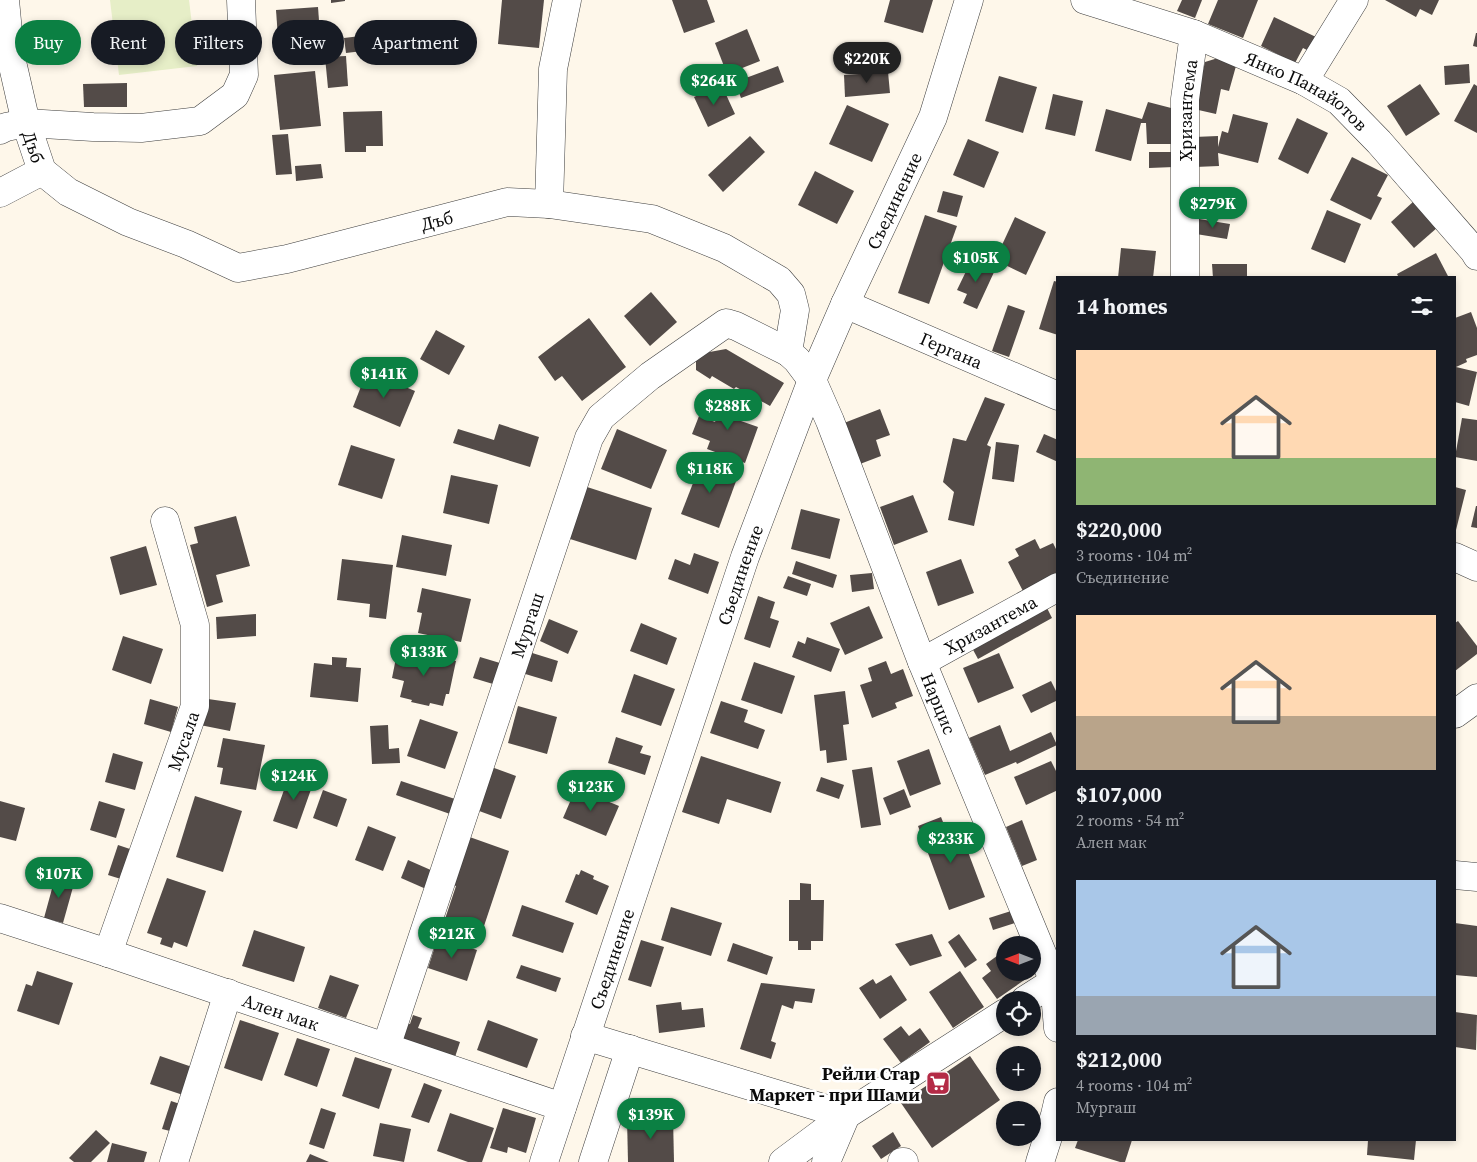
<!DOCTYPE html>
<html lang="en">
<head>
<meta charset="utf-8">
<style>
	:root { --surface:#171b24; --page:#242831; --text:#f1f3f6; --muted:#9ea1a6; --accent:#0b8043 }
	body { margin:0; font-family:"Source Serif 4",serif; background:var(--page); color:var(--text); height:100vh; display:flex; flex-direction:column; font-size:19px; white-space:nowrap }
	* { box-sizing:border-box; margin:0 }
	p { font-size:16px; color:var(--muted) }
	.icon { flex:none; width:28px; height:28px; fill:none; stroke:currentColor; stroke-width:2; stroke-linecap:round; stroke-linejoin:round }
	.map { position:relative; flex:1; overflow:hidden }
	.side { position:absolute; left:1056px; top:276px; width:400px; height:865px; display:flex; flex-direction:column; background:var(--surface); border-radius:0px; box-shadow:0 2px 8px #0003 }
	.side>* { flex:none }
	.hud { position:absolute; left:15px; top:20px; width:475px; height:45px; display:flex; gap:10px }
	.needle { width:32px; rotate:270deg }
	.fabs { position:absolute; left:996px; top:936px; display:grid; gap:10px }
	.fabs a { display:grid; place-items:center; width:45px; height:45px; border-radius:50%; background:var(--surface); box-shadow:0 2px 8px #0003; font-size:25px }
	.price { position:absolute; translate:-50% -42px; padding:0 11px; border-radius:18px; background:var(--accent); color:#fff; font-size:16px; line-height:32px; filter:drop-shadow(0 1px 2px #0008) }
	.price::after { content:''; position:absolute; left:50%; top:30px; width:15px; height:11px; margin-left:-8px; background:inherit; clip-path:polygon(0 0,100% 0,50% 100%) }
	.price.selected { background:#222; color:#fff }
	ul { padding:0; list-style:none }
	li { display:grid; align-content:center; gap:10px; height:265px; padding:0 20px }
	li span { display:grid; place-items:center; height:155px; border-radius:0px; color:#555 }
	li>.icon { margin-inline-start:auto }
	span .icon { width:90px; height:90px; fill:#fffc; stroke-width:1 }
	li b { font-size:21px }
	h2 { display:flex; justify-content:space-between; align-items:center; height:60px; padding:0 20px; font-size:21px }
	.tag { padding:0 18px; border-radius:22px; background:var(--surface); box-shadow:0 2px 8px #0003; font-size:18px; line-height:45px }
	.tag.selected { background:var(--accent); color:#fff }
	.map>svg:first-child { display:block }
	.pitch { fill:#e6eec7 }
	.building { fill:#534b48 }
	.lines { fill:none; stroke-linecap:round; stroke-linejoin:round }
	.minor-casing { stroke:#3e3e3e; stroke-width:29 }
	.minor { stroke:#fff; stroke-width:28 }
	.labels { text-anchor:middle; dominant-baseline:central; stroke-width:5; stroke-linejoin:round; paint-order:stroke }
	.street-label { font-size:18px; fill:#0b0b0b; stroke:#fff }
	.poi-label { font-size:18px; font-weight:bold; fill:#0b0b0b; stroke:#fff; text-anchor:end }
</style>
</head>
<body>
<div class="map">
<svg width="1477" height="1162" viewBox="0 0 1477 1162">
	<rect width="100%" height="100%" fill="#fef7ea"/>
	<polygon class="pitch" points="110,0 189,0 197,66 119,75"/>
	<g class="building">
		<polygon points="331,0 345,0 345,1 331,3"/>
		<polygon points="502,0 544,0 539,48 498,44"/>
		<polygon points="672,0 707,0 715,22 684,33"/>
		<polygon points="890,0 933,0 923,33 884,22"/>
		<polygon points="1182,0 1202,0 1195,18 1177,11"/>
		<polygon points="1218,0 1258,0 1243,38 1208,24"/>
		<polygon points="1385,0 1439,0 1432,15 1420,9 1416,17"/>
		<polygon points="318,7 321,48 279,52 276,10"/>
		<polygon points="1274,17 1316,37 1309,51 1303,48 1295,63 1261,46"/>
		<polygon points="747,29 760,61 727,74 715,43"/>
		<polygon points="1476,33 1477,33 1477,47 1473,46"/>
		<polygon points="377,34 379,49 346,53 344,38"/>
		<polygon points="346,56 348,86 328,88 325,57"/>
		<polygon points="1218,58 1236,66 1229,91 1221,89 1216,114 1194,109 1205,62"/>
		<polygon points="1469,64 1470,83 1445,85 1444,66"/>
		<polygon points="778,66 784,82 741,98 735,82"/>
		<polygon points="315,71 321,126 280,130 274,75"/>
		<polygon points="888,72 890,93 845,97 844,75"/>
		<polygon points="999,76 1037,87 1023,133 985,121"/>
		<polygon points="127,83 127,107 84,107 83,84"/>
		<polygon points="1420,84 1440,114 1406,136 1387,106"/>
		<polygon points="1474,84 1477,86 1477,133 1454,121"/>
		<polygon points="723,88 735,114 708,127 694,97 711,89 713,93"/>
		<polygon points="1053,94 1083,101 1075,136 1045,129"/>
		<polygon points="1148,102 1175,109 1174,144 1147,144 1146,123 1141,123 1131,161 1095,151 1106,109 1142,119"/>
		<polygon points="847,105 889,124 872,162 829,144"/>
		<polygon points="382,111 383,146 366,146 366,152 345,152 343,112"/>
		<polygon points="1233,114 1268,123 1258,163 1218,153 1219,166 1195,167 1194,137 1218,136 1218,147 1222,131 1228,133"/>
		<polygon points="1297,118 1328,133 1308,174 1278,159"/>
		<polygon points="288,134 292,174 276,175 272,135"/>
		<polygon points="750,136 765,152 723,192 708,175"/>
		<polygon points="968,139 999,152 984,188 953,175"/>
		<polygon points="1149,152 1174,152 1174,167 1149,168"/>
		<polygon points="1352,157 1388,175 1377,196 1382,198 1371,220 1330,200"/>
		<polygon points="321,164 323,178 296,181 295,166"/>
		<polygon points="815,171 854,191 837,224 798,205"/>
		<polygon points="943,191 963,196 957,217 937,212"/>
		<polygon points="1414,201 1438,227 1414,248 1391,222"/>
		<polygon points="1327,210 1361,224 1345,263 1311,249"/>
		<polygon points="925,215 957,226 929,304 898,293"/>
		<polygon points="1015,217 1046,232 1026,275 995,260"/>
		<polygon points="1199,219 1230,224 1227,239 1196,234"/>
		<polygon points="1121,248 1156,251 1153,278 1118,278"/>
		<polygon points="1436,253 1449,278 1399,278 1397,274"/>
		<polygon points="972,259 995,270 977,309 963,303 967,294 957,290"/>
		<polygon points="1212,264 1247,264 1247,278 1213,278"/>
		<polygon points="1054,281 1058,282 1058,335 1039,329"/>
		<polygon points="651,292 677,322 650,346 624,316"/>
		<polygon points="1008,305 1025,311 1009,357 992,351"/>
		<polygon points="1471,312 1477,328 1477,355 1466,359 1467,362 1456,367 1477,372 1469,406 1455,402 1455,318"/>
		<polygon points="589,318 626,367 582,401 562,376 555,381 538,357"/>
		<polygon points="436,330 465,346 449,375 420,359"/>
		<polygon points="726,349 784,383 770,406 736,387 734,389 712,376 710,379 696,370 696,361 704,353"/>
		<polygon points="367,371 415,391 400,427 353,407"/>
		<polygon points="725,395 748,403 741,421 758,427 745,463 707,449 710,441 692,434 699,416 715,422"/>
		<polygon points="985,397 1005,404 987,445 991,447 974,526 948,520 954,492 943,482 953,438 966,441"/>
		<polygon points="880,409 890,435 876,440 881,456 860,464 844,423"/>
		<polygon points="1462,418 1477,420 1477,461 1455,457"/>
		<polygon points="499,424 539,437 530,467 453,443 458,429 494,440"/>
		<polygon points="617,429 667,450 651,489 601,469"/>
		<polygon points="1044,434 1058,440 1058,462 1036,452"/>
		<polygon points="996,442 1019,445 1014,482 992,479"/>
		<polygon points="351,445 395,459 382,499 338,485"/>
		<polygon points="702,460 739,473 719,528 681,514"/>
		<polygon points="451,475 498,485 489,524 443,513"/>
		<polygon points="584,486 652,508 636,560 567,538"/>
		<polygon points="1455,487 1466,490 1456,530 1455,530"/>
		<polygon points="913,495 928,532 894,545 880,507"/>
		<polygon points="1476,506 1477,506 1477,528 1471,527"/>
		<polygon points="801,509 840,519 830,559 791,549"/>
		<polygon points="236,516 250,566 216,575 223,602 207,607 190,545 198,543 194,527"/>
		<polygon points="402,535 452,545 446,576 396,567"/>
		<polygon points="1035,539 1040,549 1053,543 1058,553 1058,579 1025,595 1008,562 1019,556 1015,549"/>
		<polygon points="146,546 157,585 120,595 110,557"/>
		<polygon points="694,553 719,562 708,594 668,579 675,559 690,565"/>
		<polygon points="342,559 393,565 386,619 369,617 370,604 337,600"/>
		<polygon points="961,559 974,593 938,606 926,572"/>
		<polygon points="796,561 837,575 833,588 792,574"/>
		<polygon points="872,573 874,589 852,592 850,575"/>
		<polygon points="788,576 811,584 807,596 783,588"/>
		<polygon points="422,588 471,599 461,642 418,633 422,613 417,612"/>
		<polygon points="758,596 775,602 770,618 779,621 770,648 744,639"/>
		<polygon points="869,606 883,638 845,655 830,623"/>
		<polygon points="1046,606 1052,618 978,659 971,646"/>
		<polygon points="256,614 256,636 217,639 216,617"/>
		<polygon points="549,619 578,631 568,654 540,641"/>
		<polygon points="1458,621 1477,646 1477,654 1455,671 1455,623"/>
		<polygon points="641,623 677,638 667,665 630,651"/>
		<polygon points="123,636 163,649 151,684 112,670"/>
		<polygon points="807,637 840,649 831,672 792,657 798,641 805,644"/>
		<polygon points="398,648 456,661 449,694 446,694 443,706 430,703 429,706 411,702 412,700 400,697 404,681 392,678"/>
		<polygon points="529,652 558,661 552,682 522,673"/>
		<polygon points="999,653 1014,688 978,703 963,668"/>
		<polygon points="332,657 347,658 346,667 361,668 358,702 310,697 314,663 332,665"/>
		<polygon points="480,657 500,663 493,684 473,678"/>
		<polygon points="886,661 891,674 903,669 913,696 895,703 897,708 872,718 860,685 872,681 868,668"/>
		<polygon points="754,662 795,676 782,714 741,700"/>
		<polygon points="634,674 675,689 661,726 621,712"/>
		<polygon points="1051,681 1058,695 1058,700 1031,713 1022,695"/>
		<polygon points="845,691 849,724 843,725 847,760 827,763 826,750 820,751 814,695"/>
		<polygon points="150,699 178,707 171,732 144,724"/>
		<polygon points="208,699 236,703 230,731 195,724"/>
		<polygon points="721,701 748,710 744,722 765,730 758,749 710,733"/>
		<polygon points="518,706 557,717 547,754 508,743"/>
		<polygon points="420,719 458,732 445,769 407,756"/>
		<polygon points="388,725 389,749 399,748 400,763 372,764 370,726"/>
		<polygon points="1000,725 1010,751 1051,732 1057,745 1017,764 1016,762 985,775 969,738"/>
		<polygon points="616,737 643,746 640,753 651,756 645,775 608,763"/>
		<polygon points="223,738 265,745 256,790 220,784 223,768 217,767"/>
		<polygon points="929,749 941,784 910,796 897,761"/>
		<polygon points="113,753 143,762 135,790 105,782"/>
		<polygon points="701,756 781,782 771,813 727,799 719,824 682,812"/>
		<polygon points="1051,761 1058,775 1058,790 1026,805 1014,777"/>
		<polygon points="486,765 516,776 501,819 471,808"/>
		<polygon points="872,767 881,825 861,828 852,770"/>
		<polygon points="290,773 314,781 297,829 273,821"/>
		<polygon points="821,777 844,785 839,799 816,791"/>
		<polygon points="401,781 455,799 450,814 396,795"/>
		<polygon points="576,788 619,806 606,836 563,818"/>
		<polygon points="904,789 911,807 890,815 883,798"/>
		<polygon points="323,790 347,799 337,827 313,818"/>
		<polygon points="195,796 242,811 223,872 176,857"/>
		<polygon points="0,801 25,808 16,841 0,837"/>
		<polygon points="99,801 125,809 116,838 90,830"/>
		<polygon points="941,817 947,832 959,828 985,897 949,910 918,826"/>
		<polygon points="1022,820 1037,860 1022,866 1006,827"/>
		<polygon points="368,826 396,837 383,871 355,860"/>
		<polygon points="464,835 509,851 481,935 444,922 456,886 447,883"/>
		<polygon points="118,845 133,850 124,880 108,875"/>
		<polygon points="408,860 433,871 426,889 401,878"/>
		<polygon points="581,870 594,876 593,879 609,886 597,915 565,902 576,874 579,875"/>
		<polygon points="56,874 75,880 63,923 44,918"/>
		<polygon points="167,878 206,891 187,947 174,942 172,948 160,944 162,938 147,933"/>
		<polygon points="800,883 811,884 811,900 824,900 823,941 811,941 811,950 798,950 798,941 789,941 789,900 800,900"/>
		<polygon points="522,905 574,923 563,953 512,936"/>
		<polygon points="671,907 722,923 711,956 661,940"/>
		<polygon points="1011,911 1015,923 993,930 989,918"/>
		<polygon points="1455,923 1477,926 1477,977 1455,975"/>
		<polygon points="254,930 305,947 294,982 242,966"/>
		<polygon points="932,934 942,956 910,966 895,944"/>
		<polygon points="959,934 977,960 965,968 948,942"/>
		<polygon points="438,937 477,950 467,981 428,968"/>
		<polygon points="641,940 664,947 651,987 628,980"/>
		<polygon points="733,943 773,957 767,975 727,961"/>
		<polygon points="1005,950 1005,972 1033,972 1033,974 997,999 982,978 991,971 986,964"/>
		<polygon points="521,965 561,978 556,992 516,978"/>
		<polygon points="37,971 73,983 59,1025 17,1011 26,984 32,986"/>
		<polygon points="960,971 984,1007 953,1028 929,992"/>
		<polygon points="330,975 359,985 346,1018 318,1008"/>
		<polygon points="891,975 907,1000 880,1019 859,988 873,979 876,984"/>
		<polygon points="761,983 815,989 812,1003 795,1001 793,1009 782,1005 771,1041 776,1043 771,1059 740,1049"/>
		<polygon points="681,1002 682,1010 703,1008 705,1027 659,1033 656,1005"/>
		<polygon points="1455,1012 1477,1015 1476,1050 1455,1047"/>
		<polygon points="413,1015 422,1018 418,1028 460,1042 453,1063 392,1043 399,1021 410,1024"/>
		<polygon points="240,1020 279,1033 262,1081 224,1068"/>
		<polygon points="488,1020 538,1039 527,1068 477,1050"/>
		<polygon points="901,1026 909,1036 920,1028 930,1042 901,1063 883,1039"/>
		<polygon points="297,1038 330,1049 317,1087 284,1075"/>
		<polygon points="160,1056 198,1069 189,1097 150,1084"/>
		<polygon points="970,1056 1000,1100 932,1148 901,1103"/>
		<polygon points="355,1057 392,1069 379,1109 342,1096"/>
		<polygon points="424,1083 442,1090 429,1123 411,1117"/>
		<polygon points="171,1101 186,1106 178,1133 162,1129"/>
		<polygon points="321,1108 336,1113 324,1149 309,1144"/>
		<polygon points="503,1108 536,1118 526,1153 508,1147 507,1153 490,1148"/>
		<polygon points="450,1113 494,1128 482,1162 468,1162 437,1151"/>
		<polygon points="673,1117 674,1162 628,1162 627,1118"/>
		<polygon points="380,1123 411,1129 404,1162 373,1156"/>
		<polygon points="96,1130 110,1143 91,1162 74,1162 69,1158"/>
		<polygon points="893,1132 901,1146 881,1159 872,1146"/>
		<polygon points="1078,1140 1132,1140 1125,1162 1120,1162 1075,1148"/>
		<polygon points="1368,1140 1416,1140 1414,1160 1367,1155"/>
		<polygon points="112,1143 147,1152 144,1162 107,1162"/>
		<polygon points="310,1154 329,1162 306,1162"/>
	</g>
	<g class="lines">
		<g class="minor-casing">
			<g id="minor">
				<path id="s1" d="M5,0L10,53L26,123L42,171L68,192L128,222L186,244L238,268L287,259L507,202L549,204L652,219L724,248L779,280L791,294L795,310L788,352L797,360L812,380L830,421L922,662L1054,982L1058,1028"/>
				<path id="s2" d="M1085,0L1194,34L1304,81L1339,101L1379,142L1474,251L1477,256"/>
				<polyline points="1304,81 1354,0"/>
				<polyline points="0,130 6,127 26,123 93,127 141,128 200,121 235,95 244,75 241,0"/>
				<polyline points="0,193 42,171"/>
				<polyline points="549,204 553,69 567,0"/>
				<path id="s3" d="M1185,278V99L1194,34"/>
				<path id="s4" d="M845,304L1058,396"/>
				<polyline points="1455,557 1477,567"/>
				<path id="s5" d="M922,662L1058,587"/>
				<polyline points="1455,714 1477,698"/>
				<polyline points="1455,875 1477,877"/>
				<path id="s6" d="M0,918L108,953L562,1107"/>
				<path id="s7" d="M108,953L195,706V625L165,521"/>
				<polyline points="1025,1000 1058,979"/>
				<polyline points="585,1036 846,1115 826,1162"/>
				<path id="s8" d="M386,1047L589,438L601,417L650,376L726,323L736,326L788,352"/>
				<polyline points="174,1162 228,993"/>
				<path id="s9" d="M544,1162L745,557L812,380L845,304L933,117L969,0"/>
				<polyline points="593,1162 630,1049"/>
				<polyline points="783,1162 846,1115 1005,1013"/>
				<polyline points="902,1162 904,1162"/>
				<polyline points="1040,1162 1055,1115 1058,1102"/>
			</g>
		</g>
		<use href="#minor" class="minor"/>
	</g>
	<defs>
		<g id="supermarket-square" transform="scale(1.25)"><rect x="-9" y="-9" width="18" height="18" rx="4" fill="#b42a46" stroke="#fff"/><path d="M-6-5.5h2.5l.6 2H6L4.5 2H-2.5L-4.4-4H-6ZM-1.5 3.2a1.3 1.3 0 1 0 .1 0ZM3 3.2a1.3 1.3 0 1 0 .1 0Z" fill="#fff"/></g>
	</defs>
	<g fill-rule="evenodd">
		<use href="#supermarket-square" x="938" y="1083"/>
	</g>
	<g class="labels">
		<g class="street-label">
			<text stroke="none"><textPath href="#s2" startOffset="241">Янко Панайотов</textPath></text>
			<text stroke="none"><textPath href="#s3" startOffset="168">Хризантема</textPath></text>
			<text stroke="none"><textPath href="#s1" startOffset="150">Дъб</textPath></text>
			<text stroke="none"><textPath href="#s9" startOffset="1024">Съединение</textPath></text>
			<text stroke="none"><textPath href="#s1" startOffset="600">Дъб</textPath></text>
			<text stroke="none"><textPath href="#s4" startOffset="116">Гергана</textPath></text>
			<text stroke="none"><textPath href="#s9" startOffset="619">Съединение</textPath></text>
			<text stroke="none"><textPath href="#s8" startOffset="445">Мургаш</textPath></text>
			<text stroke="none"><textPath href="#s5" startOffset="78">Хризантема</textPath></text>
			<text stroke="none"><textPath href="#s1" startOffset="1422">Нарцис</textPath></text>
			<text stroke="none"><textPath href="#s7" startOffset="225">Мусала</textPath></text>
			<text stroke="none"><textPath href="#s9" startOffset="214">Съединение</textPath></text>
			<text stroke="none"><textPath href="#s6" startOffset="296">Ален мак</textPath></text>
		</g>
		<g class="poi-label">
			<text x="920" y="1073">Рейли Стар<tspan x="920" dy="21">Маркет - при Шами</tspan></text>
		</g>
	</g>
</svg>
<div class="fabs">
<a><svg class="needle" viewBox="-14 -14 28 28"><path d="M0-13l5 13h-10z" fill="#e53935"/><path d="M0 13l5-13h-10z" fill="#9ea1a6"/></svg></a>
<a><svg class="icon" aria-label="locate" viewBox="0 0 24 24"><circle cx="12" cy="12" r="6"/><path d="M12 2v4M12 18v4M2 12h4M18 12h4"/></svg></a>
<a>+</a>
<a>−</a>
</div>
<b class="price selected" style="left:867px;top:84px">$220K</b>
<b class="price" style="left:714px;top:106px">$264K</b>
<b class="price" style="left:1213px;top:229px">$279K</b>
<b class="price" style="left:976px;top:283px">$105K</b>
<b class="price" style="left:384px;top:399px">$141K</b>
<b class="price" style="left:728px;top:431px">$288K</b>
<b class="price" style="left:710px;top:494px">$118K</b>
<b class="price" style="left:424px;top:677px">$133K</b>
<b class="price" style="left:294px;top:801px">$124K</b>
<b class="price" style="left:591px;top:812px">$123K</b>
<b class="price" style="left:951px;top:864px">$233K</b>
<b class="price" style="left:59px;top:899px">$107K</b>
<b class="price" style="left:452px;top:959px">$212K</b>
<b class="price" style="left:651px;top:1140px">$139K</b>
<div class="hud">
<a class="tag selected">Buy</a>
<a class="tag">Rent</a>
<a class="tag">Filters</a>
<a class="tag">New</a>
<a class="tag">Apartment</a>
</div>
<section class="side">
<h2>14 homes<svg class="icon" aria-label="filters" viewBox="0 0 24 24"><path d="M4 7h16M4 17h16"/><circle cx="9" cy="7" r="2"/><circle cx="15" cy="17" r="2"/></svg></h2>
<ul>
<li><span style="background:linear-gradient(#ffd9b3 70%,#8fb573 0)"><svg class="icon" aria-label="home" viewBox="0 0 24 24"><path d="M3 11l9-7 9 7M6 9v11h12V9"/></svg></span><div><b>$220,000</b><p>3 rooms · 104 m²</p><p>Съединение</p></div></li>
<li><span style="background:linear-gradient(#ffd9b3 65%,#b9a48a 0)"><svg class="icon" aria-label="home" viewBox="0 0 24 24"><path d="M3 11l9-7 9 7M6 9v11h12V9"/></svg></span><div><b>$107,000</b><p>2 rooms · 54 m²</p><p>Ален мак</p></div></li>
<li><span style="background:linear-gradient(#a9c7e8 75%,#9aa5b1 0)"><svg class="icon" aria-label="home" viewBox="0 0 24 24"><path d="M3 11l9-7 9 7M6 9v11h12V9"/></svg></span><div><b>$212,000</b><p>4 rooms · 104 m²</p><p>Мургаш</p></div></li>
</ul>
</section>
</div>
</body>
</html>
